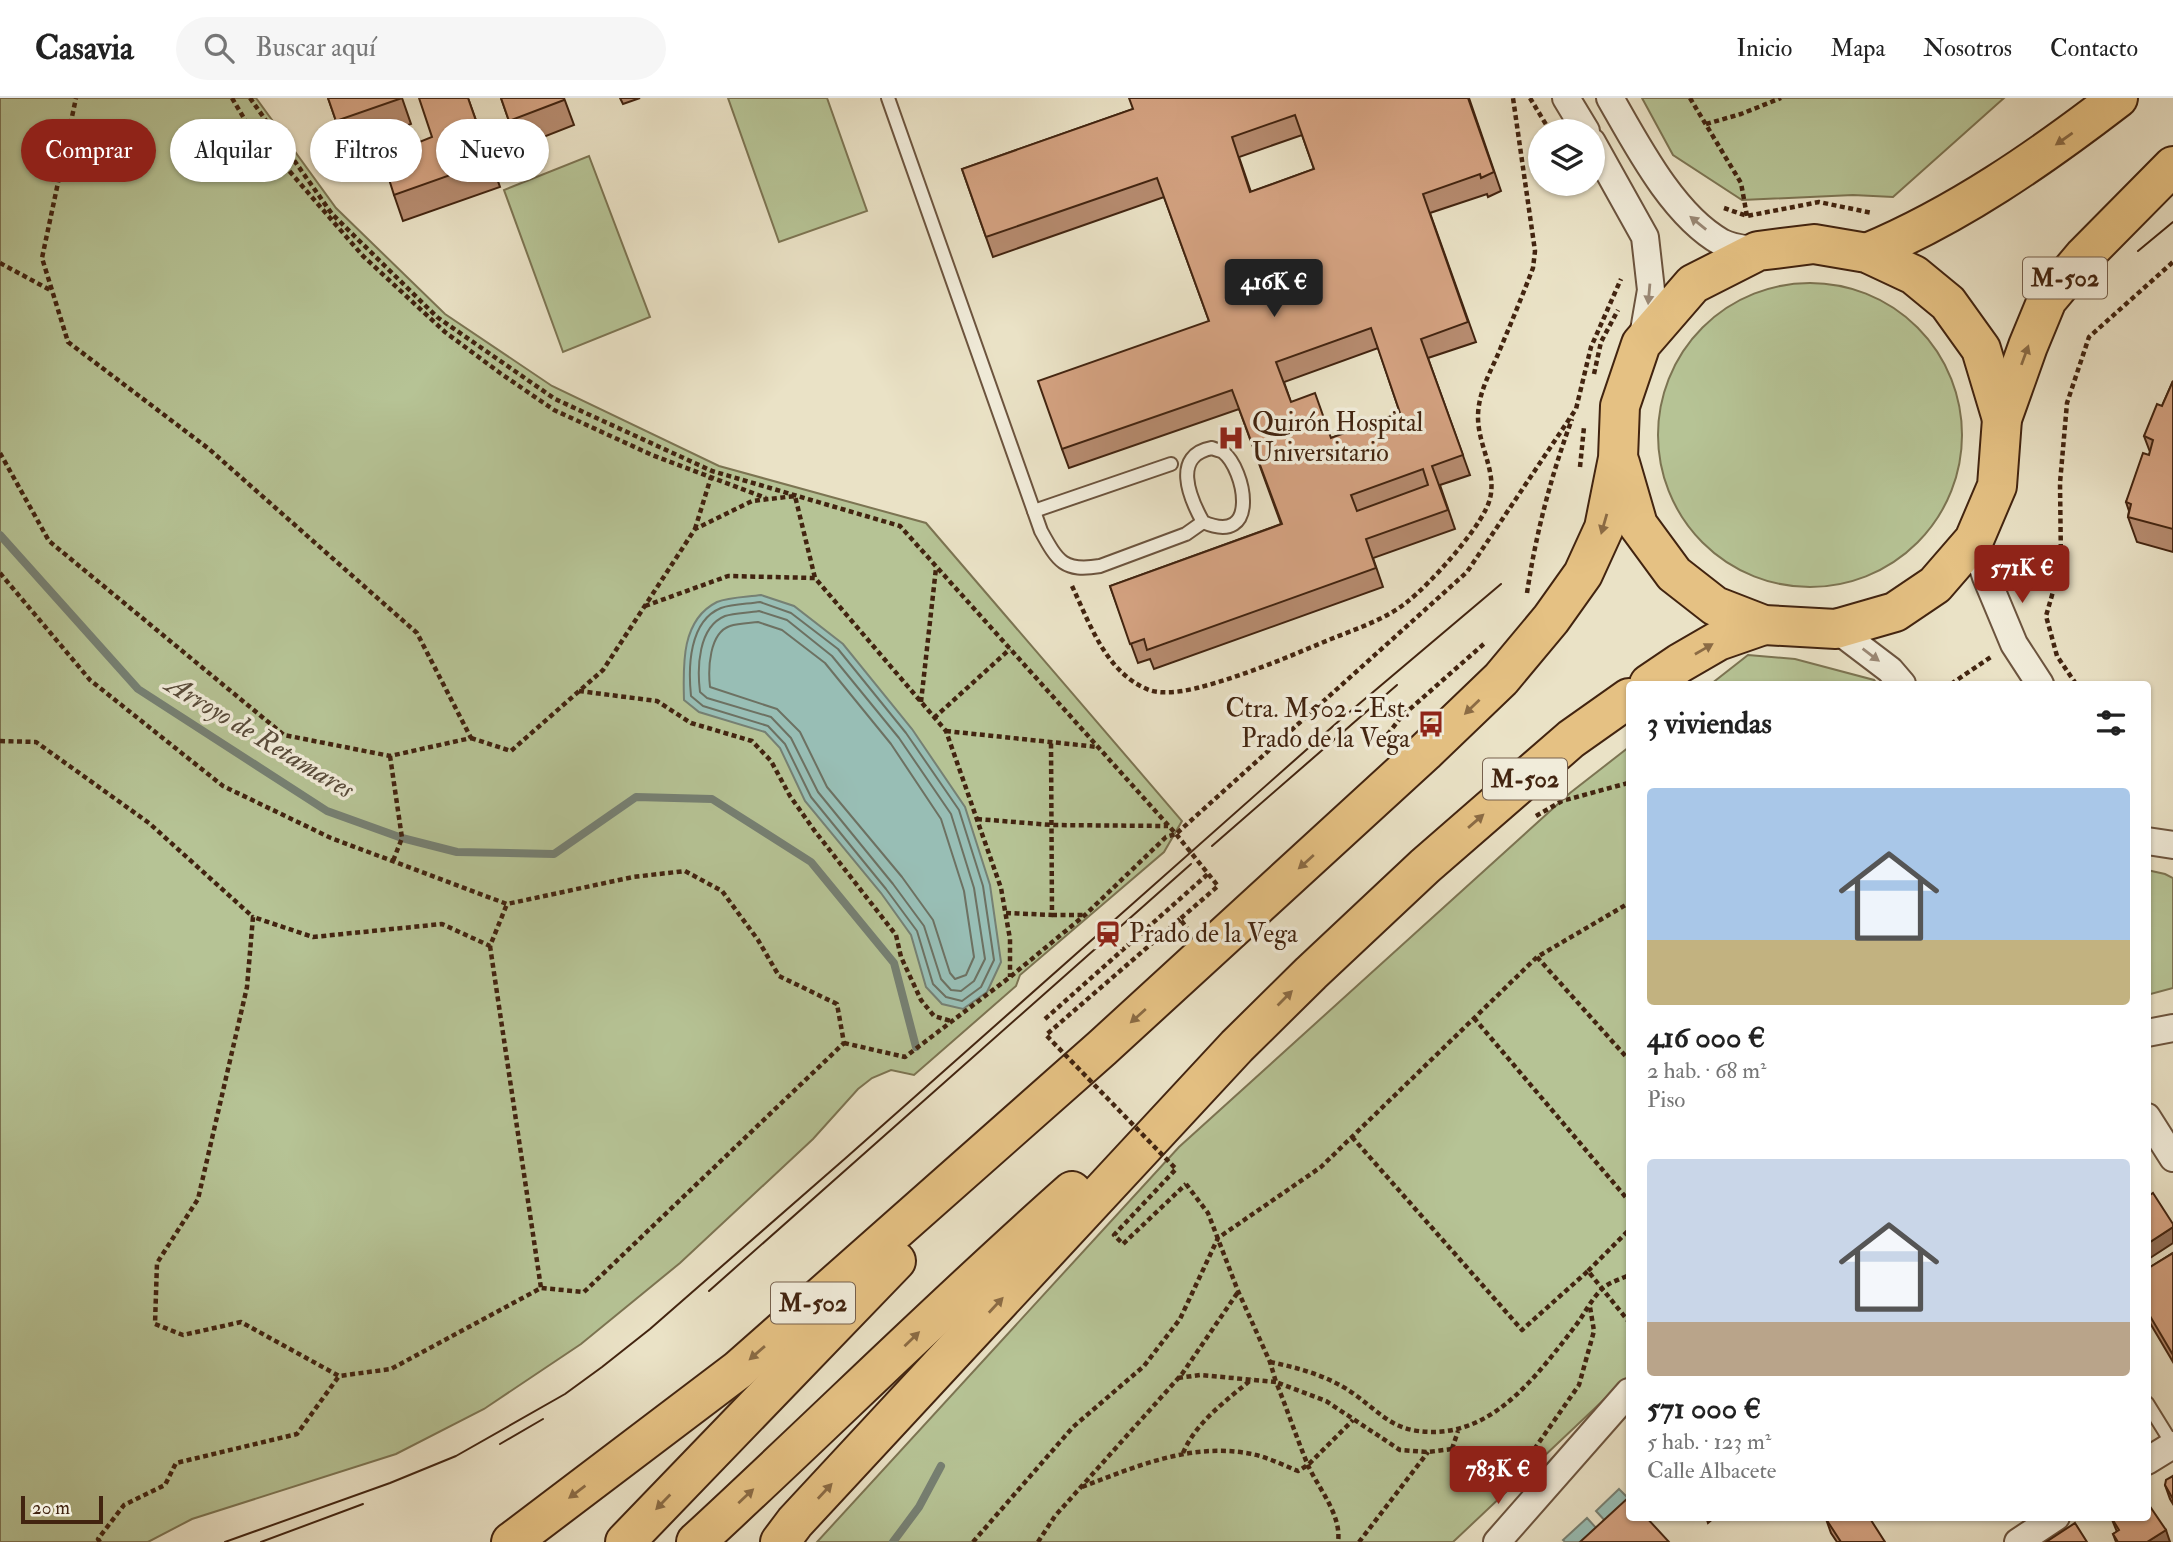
<!DOCTYPE html>
<html lang="es">
<head>
<meta charset="utf-8">
<style>
	:root { --surface:#fff; --page:#f6f6f6; --text:#222; --muted:#767676; --line:#e0e0e0; --accent:#8f2418 }
	body { margin:0; font-family:"IM FELL Double Pica",serif; background:var(--page); color:var(--text); height:100vh; display:flex; flex-direction:column; font-size:26px; white-space:nowrap }
	* { box-sizing:border-box; margin:0 }
	p { font-size:23px; color:var(--muted) }
	.icon { flex:none; width:38px; height:38px; fill:none; stroke:currentColor; stroke-width:2; stroke-linecap:round; stroke-linejoin:round }
	.map { position:relative; flex:1; overflow:hidden }
	.side { position:absolute; left:1626px; top:583px; width:525px; height:840px; display:flex; flex-direction:column; background:var(--surface); border-radius:7px; box-shadow:0 2px 5px #0004 }
	.side>* { flex:none }
	.banner { position:absolute; left:21px; top:21px; width:665px; height:63px; display:flex; gap:14px }
	.fabs { position:absolute; left:1528px; top:21px; display:grid; gap:14px }
	.fabs a { display:grid; place-items:center; width:77px; height:77px; border-radius:50%; background:var(--surface); box-shadow:0 2px 5px #0004; font-size:35px }
	.scale { position:absolute; left:21px; bottom:18px; width:82px; box-sizing:border-box; padding-left:7px; border:4px solid #422410; border-top:0; font-size:19px; line-height:24px; white-space:nowrap; color:#422410; -webkit-text-stroke:5px #f1ecda; paint-order:stroke }
	.price { position:absolute; translate:-50% -60px; padding:0 16px; border-radius:7px; background:var(--accent); color:#fff; font-size:23px; line-height:46px; filter:drop-shadow(0 2px 4px #0008) }
	.price::after { content:''; position:absolute; left:50%; top:42px; width:21px; height:16px; margin-left:-10px; background:inherit; clip-path:polygon(0 0,100% 0,50% 100%) }
	.price.selected { background:#222; color:#fff }
	ul { padding:0; list-style:none }
	li { display:grid; align-content:center; gap:14px; height:371px; padding:0 21px }
	li span { display:grid; place-items:center; height:217px; border-radius:7px; color:#555 }
	li>.icon { margin-inline-start:auto }
	span .icon { width:126px; height:126px; fill:#fffc; stroke-width:1 }
	li b { font-size:30px }
	h2 { display:flex; justify-content:space-between; align-items:center; height:84px; padding:0 21px; font-size:30px }
	.pill { padding:0 24px; border-radius:32px; background:var(--surface); box-shadow:0 2px 5px #0004; font-size:24px; line-height:63px }
	.pill.selected { background:var(--accent); color:#fff }
	header { display:flex; align-items:center; gap:42px; box-sizing:border-box; height:98px; padding:0 35px; background:var(--surface); border-bottom:2px solid var(--line) }
	header strong { font-size:33px }
	nav { display:flex; gap:38px; margin-inline-start:auto; font-size:24px }
	.search { width:490px; height:63px; background:var(--page); display:flex; align-items:center; gap:18px; box-sizing:border-box; padding:0 24px; border-radius:38px; color:var(--muted); font-size:26px }
	.map>svg:first-child { display:block }
	.green { fill:#b6c395; stroke:#7c7452; stroke-width:2 }
	.water { fill:#98beb5; stroke:#768073; stroke-width:2 }
	.lines { fill:none; stroke-linecap:round; stroke-linejoin:round }
	.shore { stroke:#6d7162; stroke-width:2 }
	.stream { stroke:#768073; stroke-width:8 }
	.lane-casing { stroke:#6c543e; stroke-width:16 }
	.street-casing { stroke:#6c543e; stroke-width:30 }
	.highway-casing { stroke:#422410; stroke-width:42 }
	.path { stroke:#422410; stroke-width:4.5; stroke-dasharray:5 3.5; stroke-linecap:butt }
	.lane { stroke:#f1ecda; stroke-width:12 }
	.street { stroke:#f1ecda; stroke-width:26 }
	.highway { stroke:#e5c183; stroke-width:38 }
	.tram { stroke:#422410; stroke-width:2 }
	.path-bridge { stroke:#422410; stroke-width:4.5; stroke-dasharray:5 3.5; stroke-linecap:butt }
	.wall { fill:#b68b6f; stroke:#422410; stroke-width:2; fill-rule:evenodd }
	.shaded-wall { fill:#94715a; stroke:#422410; stroke-width:2 }
	.building { fill:#d4a281; stroke:#422410; stroke-width:2; fill-rule:evenodd }
	.oneway { fill:#8b6b44 }
	.oneway2 { fill:#9a8875 }
	.labels { text-anchor:middle; dominant-baseline:central; stroke-width:7; stroke-linejoin:round; paint-order:stroke }
	.shield { fill:#f1ecda; stroke:#76604d; stroke-width:2 }
	.shield-label { font-size:24px; font-weight:bold; fill:#422410 }
	.poi-label { font-size:26px; fill:#422410; stroke:#f1ecda; text-anchor:start }
	.water-label { font-size:28px; font-style:italic; fill:#584a39; stroke:#f1ecda }
</style>
</head>
<body>
<header>
<strong>Casavia</strong>
<div class="search"><svg class="icon" aria-label="search" viewBox="0 0 24 24"><circle cx="10" cy="10" r="6"/><path d="M15 15l6 6"/></svg>Buscar aquí</div>
<nav><a>Inicio</a><a>Mapa</a><a>Nosotros</a><a>Contacto</a></nav>
</header>
<div class="map">
<svg width="2173" height="1444" viewBox="0 0 2173 1444">
	<rect width="100%" height="100%" fill="#eae2c6"/>
	<filter id="stains"><feTurbulence type="fractalNoise" baseFrequency=".00286" numOctaves="4"/><feColorMatrix values="0 0 0 0 .2 0 0 0 0 .09 0 0 0 0 .02 0 0 0 .5 -.17"/></filter>
	<radialGradient id="worn" r=".72"><stop offset=".6" stop-color="#630" stop-opacity="0"/><stop offset="1" stop-color="#630" stop-opacity=".3"/></radialGradient>
	<g class="green">
		<polygon points="0,0 256,0 336,110 445,216 552,288 719,368 926,425 1182,723 1164,754 1020,877 1016,888 914,977 891,972 872,980 858,991 813,1041 680,1165 581,1246 484,1311 396,1356 192,1421 148,1444 0,1444"/>
		<polygon points="728,0 827,0 867,113 779,144"/>
		<polygon points="1642,0 2004,0 1893,99 1853,97 1742,102 1673,57"/>
		<polygon points="589,58 650,219 563,254 504,92"/>
		<circle cx="1810" cy="337" r="152"/>
		<polygon points="1748,557 1795,561 1874,582 1877,586 1711,586"/>
		<polygon points="1629,649 1629,1278 1453,1444 817,1444 1179,1049 1570,695"/>
		<polygon points="2147,772 2165,776 2173,780 2173,890 2147,897"/>
	</g>
	<g class="water">
		<path d="M761,497L794,508L843,546L912,631L965,709L990,787L1001,864L987,894L963,911L942,906L926,889L911,837L881,795L805,703L780,650L765,634L699,614L684,602C683,567 681,522 717,504C729,499 748,499 761,497Z"/>
		<polygon points="1619,1391 1629,1401 1607,1425 1596,1413"/>
		<polygon points="1587,1420 1598,1432 1585,1444 1565,1444 1563,1442"/>
	</g>
	<g class="lines">
		<g class="shore">
			<path d="M760,504L791,515L838,551L906,635L959,712L983,788L994,862L981,889L962,903L946,899L933,886L917,833L886,791L811,699L785,646L768,628L703,608L691,598C688,569 689,523 721,510C733,506 748,506 760,504Z"/>
			<path d="M759,513L787,522L832,558L899,640L951,716L974,790L985,861L974,883L961,893L951,892L941,881L924,828L893,786L818,694L791,640L771,619L707,600L700,594C697,570 698,529 725,518C735,515 748,515 759,513Z"/>
			<path d="M758,524L782,532L825,565L891,646L941,721L964,793L974,859L966,877L955,881L950,875L933,822L902,779L827,689L800,634L777,611L710,589C708,571 709,535 730,528C738,525 749,525 758,524Z"/>
		</g>
		<g class="stream">
			<polyline points="0,437 138,591 327,713 402,740 457,754 554,756 636,699 712,701 811,764 894,865 916,949"/>
			<polyline points="893,1444 919,1409 941,1368"/>
		</g>
		<g class="lane-casing">
			<g id="lane">
				<path d="M888,0L1041,433C1058,464 1064,474 1100,468L1186,436L1203,424"/>
				<path d="M1212,350C1216,352 1220,352 1223,354C1245,371 1261,449 1203,424C1189,399 1172,357 1212,350Z"/>
				<polyline points="1034,413 1171,366"/>
				<polyline points="2147,1305 2173,1347"/>
			</g>
		</g>
		<g class="street-casing">
			<g id="street">
				<polyline points="1566,0 1586,33"/>
				<path d="M1610,0C1637,47 1673,117 1721,144C1731,150 1747,151 1758,153"/>
				<polyline points="1592,44 1645,139 1651,192 1642,244"/>
				<polyline points="1974,442 1986,479 2014,546 2040,586"/>
				<polyline points="1836,531 1890,572 1902,586"/>
				<polyline points="2147,743 2173,747"/>
				<polyline points="2147,935 2173,930"/>
				<polyline points="2147,1019 2173,1060"/>
				<polyline points="2147,1363 2173,1347"/>
				<polyline points="1497,1444 1629,1294"/>
				<polyline points="2018,1444 2056,1419"/>
			</g>
		</g>
		<g class="highway-casing">
			<g id="highway">
				<path d="M1867,155C1958,117 2040,60 2118,0"/>
				<polyline points="1620,365 1638,427 1674,476 1715,508 1764,527 1836,531 1895,514 1935,487 1974,442 1997,388 2002,321 2028,248 2047,202 2084,158 2173,68"/>
				<polyline points="1649,586 1680,565 1718,543 1764,527"/>
				<polyline points="511,1444 738,1272 1102,950 1425,654 1501,581 1551,521 1583,476 1604,430 1618,360 1620,308 1641,246 1693,186 1758,153 1814,146 1867,155 1914,177 1948,205 1981,251 2002,321"/>
				<polyline points="625,1444 896,1163"/>
				<path d="M696,1444C822,1328 944,1206 1072,1093"/>
				<polyline points="780,1444 795,1424 1237,948 1311,875 1425,768 1571,641 1629,600"/>
			</g>
		</g>
		<g class="path">
			<polyline points="232,0 245,22 363,158 445,234 500,275 554,312 652,357 766,400"/>
			<polyline points="250,0 332,116 437,219 555,301 712,373 900,428 1176,736 1218,788 1180,821 1187,830"/>
			<polyline points="1530,0 1550,33"/>
			<polyline points="1690,0 1741,85 1747,118"/>
			<polyline points="1706,26 1741,16 1781,0"/>
			<polyline points="1724,110 1747,118 1819,104 1872,115"/>
			<polyline points="0,165 52,193"/>
			<polyline points="1594,276 1601,244 1618,212"/>
			<polyline points="0,355 49,443 284,637 390,658 471,640 417,535 209,351 68,244 42,160 76,0"/>
			<polyline points="1580,369 1584,329"/>
			<polyline points="695,431 711,379"/>
			<polyline points="0,475 90,582 223,688 331,740 507,806 633,779 685,773 722,793 758,842 779,878 837,906 844,945 584,1194 541,1190 391,1271 339,1278 241,1224 183,1237 155,1226 157,1165 198,1101 247,889 253,819 313,839 442,826 490,848 507,806"/>
			<path d="M1072,488C1090,526 1106,575 1149,592C1164,597 1186,593 1201,589C1246,577 1288,559 1331,541C1356,531 1386,521 1407,504C1431,485 1473,438 1486,411C1502,380 1478,351 1478,319C1478,293 1492,272 1501,249C1512,223 1523,196 1533,170L1535,153L1513,0"/>
			<path d="M1527,495C1536,435 1551,378 1572,321"/>
			<polyline points="645,508 728,478 815,480 946,633 1001,790 1010,841 1010,879"/>
			<polyline points="1951,586 1991,559"/>
			<polyline points="2076,586 2057,558 2046,518 2061,466 2060,385 2067,305 2089,239 2173,164"/>
			<polyline points="579,593 657,603 691,625 752,643 771,663 790,698 814,732 896,837 901,859 921,902 934,918 951,923"/>
			<polyline points="921,604 936,470"/>
			<polyline points="934,620 1010,551"/>
			<polyline points="946,633 1098,649"/>
			<polyline points="471,640 511,653 603,572 695,431 752,403 795,398 815,480"/>
			<polyline points="0,643 36,644 149,725 253,819"/>
			<polyline points="1377,650 1402,618 1486,544"/>
			<polyline points="390,658 402,740 393,763"/>
			<polyline points="1536,718 1562,703 1628,685"/>
			<polyline points="977,721 1052,727 1168,728"/>
			<polyline points="1006,815 1052,817 1051,644"/>
			<polyline points="1052,817 1083,817"/>
			<polyline points="490,848 541,1190"/>
			<polyline points="1537,859 1629,962"/>
			<polyline points="1474,920 1629,1103"/>
			<polyline points="1045,921 1209,775"/>
			<polyline points="844,945 905,959 1010,879 1085,817 1166,739 1176,736 1467,474 1576,311 1591,249 1621,181"/>
			<polyline points="1352,1039 1522,1232 1588,1173 1629,1224"/>
			<polyline points="1186,1086 1208,1115 1238,1193 1270,1264 1276,1284 1326,1303 1400,1352 1428,1354 1452,1351 1512,1390"/>
			<polyline points="1588,1173 1629,1132"/>
			<path d="M1270,1264C1299,1270 1329,1278 1354,1296C1374,1310 1388,1327 1412,1332C1486,1346 1533,1283 1573,1231C1583,1219 1590,1203 1601,1192C1607,1185 1621,1181 1629,1177"/>
			<path d="M1178,1280L1200,1277L1276,1284C1287,1311 1296,1338 1307,1365C1317,1389 1342,1416 1338,1444"/>
			<polyline points="1452,1351 1458,1333"/>
			<path d="M1183,1355C1196,1324 1227,1302 1252,1281"/>
			<polyline points="1510,1386 1579,1287 1594,1233 1590,1209"/>
			<path d="M1082,1389C1137,1368 1192,1344 1252,1356C1267,1359 1283,1367 1298,1373L1308,1367L1353,1322"/>
			<polyline points="100,1444 98,1441 124,1407 165,1387 176,1365 297,1336 339,1278"/>
			<polyline points="973,1444 1073,1329 1144,1268 1180,1221 1218,1140 1321,1069 1537,859 1629,805"/>
			<polyline points="1038,1444 1055,1418 1182,1276 1238,1194"/>
			<polyline points="1359,1444 1428,1354"/>
		</g>
		<use href="#lane" class="lane"/>
		<use href="#street" class="street"/>
		<use href="#highway" class="highway"/>
		<g class="tram">
			<polyline points="2138,153 2173,124"/>
			<polyline points="1212,748 1397,587"/>
			<polyline points="709,1193 1191,766"/>
			<polyline points="500,1346 543,1321"/>
			<polyline points="225,1444 390,1385 456,1358 565,1296 602,1269 650,1231 848,1058 1340,622 1501,486"/>
			<polyline points="261,1444 363,1406"/>
		</g>
		<polyline class="path-bridge" points="1180,821 1046,937 1176,1071 1114,1137 1123,1146 1186,1086"/>
	</g>
	<g class="wall">
		<polygon points="328,0 402,0 411,26 345,49"/>
		<polygon points="468,0 500,89 403,123 394,97 432,39"/>
		<polygon points="501,0 564,0 574,27 518,49"/>
		<polygon points="620,0 640,0 623,6"/>
		<path d="M1469,0L1501,93L1488,99L1487,96L1430,115L1476,244L1428,260L1470,377L1440,387L1455,431L1373,460L1383,489L1154,571L1150,561L1138,565L1110,488L1281,426L1239,311L1069,370L1062,351L1209,223L1164,99L993,159L962,71L1133,11ZM1302,37L1314,71L1251,94L1239,59ZM1378,250L1400,315L1331,340L1291,304L1284,284Z"/>
		<polygon points="2173,283 2173,454 2137,444 2128,419 2129,413 2126,404 2149,357 2150,354 2144,338 2162,308"/>
		<polygon points="2173,1155 2173,1264 2147,1220 2147,1171"/>
		<polygon points="2173,1378 2173,1406 2170,1401 2165,1387"/>
		<polygon points="2111,1419 2170,1444 2116,1444 2113,1436 2117,1434"/>
		<polygon points="1826,1421 1885,1444 1837,1444 1831,1435"/>
	</g>
	<g class="shaded-wall">
		<polygon points="2173,1129 2173,1145 2147,1162 2147,1146"/>
		<polygon points="1706,1419 1715,1419 1708,1425"/>
		<polygon points="2166,1432 2170,1444 2147,1444"/>
	</g>
	<g class="building">
		<polygon points="328,0 402,0 336,23"/>
		<polygon points="419,0 468,0 490,63 394,97 382,59 432,39"/>
		<polygon points="501,0 564,0 564,2 509,23"/>
		<path d="M1129,0H1468L1494,74L1481,80L1480,76L1423,96L1468,224L1421,241L1463,357L1432,368L1448,412L1366,441L1376,470L1147,552L1144,541L1130,546L1110,488L1282,426L1232,292L1062,351L1038,283L1209,223L1157,80L986,139L962,71L1133,11ZM1295,17L1314,71L1250,94L1232,39ZM1371,230L1400,315L1331,340L1315,295L1291,304L1276,264ZM1423,371L1428,387L1357,413L1351,397Z"/>
		<polygon points="2173,283 2173,431 2128,419 2131,406 2126,404 2143,355 2149,357 2153,342 2144,338 2157,306 2162,308"/>
		<polygon points="2153,1095 2173,1126 2173,1129 2147,1146 2147,1099"/>
		<polygon points="2173,1155 2173,1257 2147,1213 2147,1171"/>
		<polygon points="2173,1378 2173,1401 2165,1387 2166,1382"/>
		<polygon points="1629,1399 1629,1419 1646,1419 1669,1444 1580,1444"/>
		<polygon points="2147,1404 2166,1432 2147,1444 2118,1444 2113,1436 2119,1432 2111,1419 2147,1419"/>
		<polygon points="1829,1419 1869,1419 1885,1444 1841,1444 1826,1421"/>
		<polygon points="2075,1425 2087,1444 2046,1444"/>
	</g>
	<defs><path id="oneway-solid" d="M-6-.8H1V-3.2L6.5 0L1 3.2V.8H-6Z" transform="scale(1.75)"/></defs>
	<g class="oneway">
		<use href="#oneway-solid" transform="translate(2064 41) rotate(145)"/>
		<use href="#oneway-solid" transform="translate(2025 257) rotate(-70)"/>
		<use href="#oneway-solid" transform="translate(1604 426) rotate(106)"/>
		<use href="#oneway-solid" transform="translate(1704 551) rotate(-30)"/>
		<use href="#oneway-solid" transform="translate(1472 609) rotate(136)"/>
		<use href="#oneway-solid" transform="translate(1476 723) rotate(-41)"/>
		<use href="#oneway-solid" transform="translate(1306 764) rotate(138)"/>
		<use href="#oneway-solid" transform="translate(1285 900) rotate(-45)"/>
		<use href="#oneway-solid" transform="translate(1138 918) rotate(138)"/>
		<use href="#oneway-solid" transform="translate(996 1207) rotate(-47)"/>
		<use href="#oneway-solid" transform="translate(912 1241) rotate(-44)"/>
		<use href="#oneway-solid" transform="translate(757 1255) rotate(139)"/>
		<use href="#oneway-solid" transform="translate(825 1393) rotate(-47)"/>
		<use href="#oneway-solid" transform="translate(577 1394) rotate(143)"/>
		<use href="#oneway-solid" transform="translate(746 1398) rotate(-43)"/>
		<use href="#oneway-solid" transform="translate(663 1404) rotate(134)"/>
	</g>
	<g class="oneway2">
		<use href="#oneway-solid" transform="translate(1698 125) rotate(-141)"/>
		<use href="#oneway-solid" transform="translate(1649 196) rotate(95)"/>
		<use href="#oneway-solid" transform="translate(1871 557) rotate(37)"/>
	</g>
	<defs>
		<g id="hospital-bare" transform="scale(2.1)"><path d="M-5-5h3v3.5h4V-5h3V5h-3V1.5h-4V5h-3Z" fill="#8f2418" stroke="#f1ecda" stroke-width="2.5" paint-order="stroke"/></g>
		<g id="bus-bare" transform="scale(2.1)"><path d="M-5-6H5V4H4V6H2V4H-2V6H-4V4H-5ZM-3.5-4V0h7V-4ZM-3.5 1.2v1.5H-2V1.2ZM2 1.2v1.5H3.5V1.2Z" fill="#8f2418" stroke="#f1ecda" stroke-width="2.5" paint-order="stroke"/></g>
		<g id="station-bare" transform="scale(2.1)"><path d="M-3-6H3Q5-6 5-4V2Q5 4 3 4L4.5 6H3L1.5 4h-3L-3 6H-4.5L-3 4Q-5 4-5 2V-4Q-5-6-3-6ZM-3.5-4v3h7v-3ZM-3.5 1v1.5H-2V1ZM2 1v1.5H3.5V1Z" fill="#8f2418" stroke="#f1ecda" stroke-width="2.5" paint-order="stroke"/></g>
	</defs>
	<g fill-rule="evenodd">
		<use href="#hospital-bare" x="1231" y="340"/>
		<use href="#bus-bare" x="1431" y="626"/>
		<use href="#station-bare" x="1108" y="836"/>
	</g>
	<g class="labels">
		<g class="shield">
			<rect x="2023" y="159.5" width="84" height="41" rx="5"/>
			<rect x="1483" y="660.5" width="84" height="41" rx="5"/>
			<rect x="771" y="1184.5" width="84" height="41" rx="5"/>
		</g>
		<g class="shield-label">
			<text x="2065" y="180">M-502</text>
			<text x="1525" y="681">M-502</text>
			<text x="813" y="1205">M-502</text>
		</g>
		<g class="poi-label">
			<text x="1252" y="325">Quirón Hospital<tspan x="1252" dy="30">Universitario</tspan></text>
			<text x="1410" y="611" text-anchor="end">Ctra. M502 - Est.<tspan x="1410" dy="30">Prado de la Vega</tspan></text>
			<text x="1129" y="836">Prado de la Vega</text>
		</g>
		<g class="water-label">
			<text transform="translate(260 639) rotate(31)">Arroyo de Retamares</text>
		</g>
	</g>
	<rect width="100%" height="100%" filter="url(#stains)"/>
	<rect width="100%" height="100%" fill="url(#worn)"/>
</svg>
<div class="fabs">
<a><svg class="icon" aria-label="layers" viewBox="0 0 24 24"><path d="M12 4l9 5-9 5-9-5zM3 14l9 5 9-5"/></svg></a>
</div>
<div class="scale">20 m</div>
<b class="price selected" style="left:1274px;top:221px">416K €</b>
<b class="price" style="left:2022px;top:507px">571K €</b>
<b class="price" style="left:1498px;top:1408px">783K €</b>
<div class="banner">
<a class="pill selected">Comprar</a>
<a class="pill">Alquilar</a>
<a class="pill">Filtros</a>
<a class="pill">Nuevo</a>
</div>
<section class="side">
<h2>3 viviendas<svg class="icon" aria-label="filters" viewBox="0 0 24 24"><path d="M4 7h16M4 17h16"/><circle cx="9" cy="7" r="2"/><circle cx="15" cy="17" r="2"/></svg></h2>
<ul>
<li><span style="background:linear-gradient(#a9c7e8 70%,#c2b280 0)"><svg class="icon" aria-label="home" viewBox="0 0 24 24"><path d="M3 11l9-7 9 7M6 9v11h12V9"/></svg></span><div><b>416 000 €</b><p>2 hab. · 68 m²</p><p>Piso</p></div></li>
<li><span style="background:linear-gradient(#c9d6e8 75%,#b9a48a 0)"><svg class="icon" aria-label="home" viewBox="0 0 24 24"><path d="M3 11l9-7 9 7M6 9v11h12V9"/></svg></span><div><b>571 000 €</b><p>5 hab. · 123 m²</p><p>Calle Albacete</p></div></li>
</ul>
</section>
</div>
</body>
</html>
